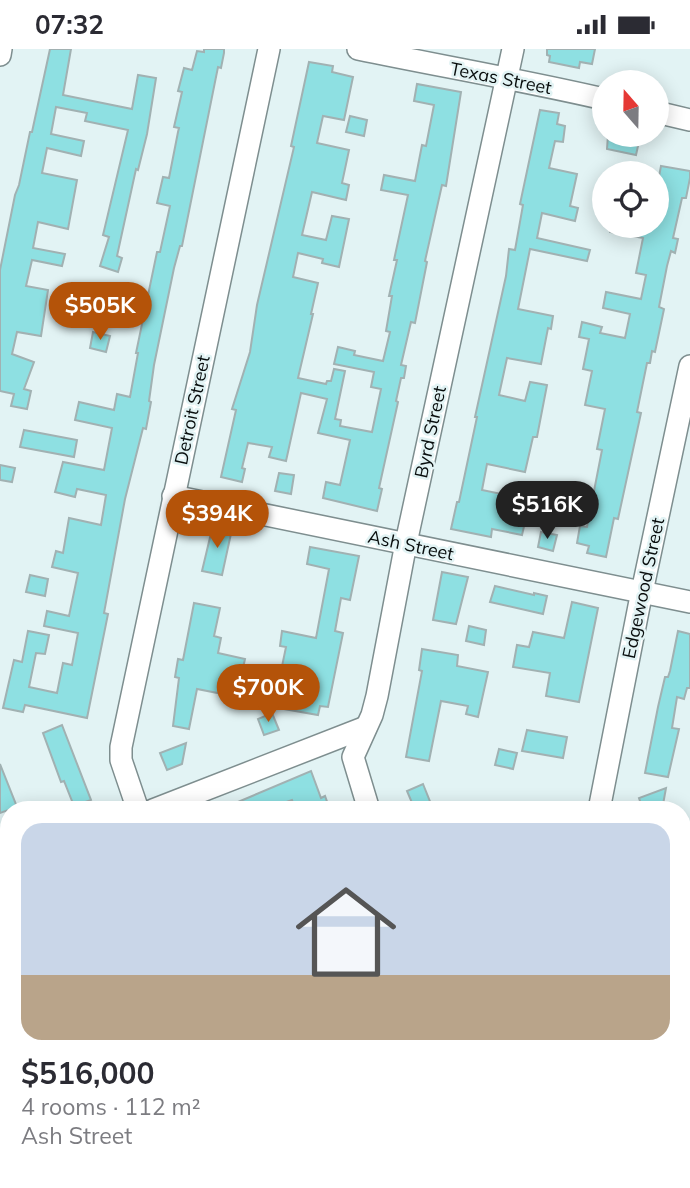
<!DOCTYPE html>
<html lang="en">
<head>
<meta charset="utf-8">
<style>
	:root { --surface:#fff; --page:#f2f2f3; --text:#2b2b33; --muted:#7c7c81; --accent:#b45309 }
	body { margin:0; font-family:Mulish,sans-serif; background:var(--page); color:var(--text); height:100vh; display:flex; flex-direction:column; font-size:26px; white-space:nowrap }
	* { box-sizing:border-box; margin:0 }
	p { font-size:23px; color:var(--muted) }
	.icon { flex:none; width:38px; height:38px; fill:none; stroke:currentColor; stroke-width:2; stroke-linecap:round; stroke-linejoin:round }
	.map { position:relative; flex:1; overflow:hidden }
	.side { position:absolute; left:0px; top:752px; width:691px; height:387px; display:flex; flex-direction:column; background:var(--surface); border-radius:28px 28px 0 0; box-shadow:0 4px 18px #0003 }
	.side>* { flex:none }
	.needle { width:46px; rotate:340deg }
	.fabs { position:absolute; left:592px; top:21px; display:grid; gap:14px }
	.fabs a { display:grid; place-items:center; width:77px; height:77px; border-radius:50%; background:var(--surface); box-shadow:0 4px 18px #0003; font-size:35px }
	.price { position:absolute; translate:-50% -60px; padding:0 16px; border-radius:24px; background:var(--accent); color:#fff; font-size:23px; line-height:46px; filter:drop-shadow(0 2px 4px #0008) }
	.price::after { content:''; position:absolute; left:50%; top:42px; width:21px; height:16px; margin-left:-10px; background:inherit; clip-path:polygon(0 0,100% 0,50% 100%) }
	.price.active { background:#222; color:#fff }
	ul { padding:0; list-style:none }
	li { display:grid; align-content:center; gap:14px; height:371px; padding:0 21px }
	li span { display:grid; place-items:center; height:217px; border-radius:21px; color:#555 }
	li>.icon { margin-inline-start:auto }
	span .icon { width:126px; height:126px; fill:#fffc; stroke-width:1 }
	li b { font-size:30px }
	.status { display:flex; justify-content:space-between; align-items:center; height:49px; padding:0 35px; background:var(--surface); direction:ltr }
	.status svg { height:19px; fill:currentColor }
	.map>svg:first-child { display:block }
	.building { fill:#8ee0e2; stroke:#a1b1b2; stroke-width:2 }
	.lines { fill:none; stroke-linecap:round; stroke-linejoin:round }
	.minor-casing { stroke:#7e8e8f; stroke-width:24 }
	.minor { stroke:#fff; stroke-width:21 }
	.labels { text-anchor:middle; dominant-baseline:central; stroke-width:5; stroke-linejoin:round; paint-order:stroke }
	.street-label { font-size:18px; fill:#080d0d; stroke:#e2f3f4 }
</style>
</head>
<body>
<div class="status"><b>07:32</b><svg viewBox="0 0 49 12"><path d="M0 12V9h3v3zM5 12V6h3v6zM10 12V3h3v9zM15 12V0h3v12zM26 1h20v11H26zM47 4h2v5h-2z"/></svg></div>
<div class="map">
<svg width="690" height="1139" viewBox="0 0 690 1139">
	<rect width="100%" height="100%" fill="#e2f3f4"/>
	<g class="building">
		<polygon points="50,0 71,0 63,46 132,60 138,26 156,29 147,85 138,121 136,120 117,207 122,209 118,223 100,217 109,188 103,186 128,81 85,72 87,64 56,58 51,85 84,92 81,107 47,99 42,124 77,131 68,180 38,173 33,199 65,205 62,217 32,211 26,237 48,241 41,287 17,283 12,305 34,313 24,340 31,342 27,360 11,357 14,345 0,342 0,221 15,146 19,136 30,83 32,83"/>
		<polygon points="204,0 224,0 224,4 221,19 218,18 182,197 180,197 174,219 154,316 149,352 151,353 146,380 143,379 125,450 104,564 108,565 87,669 25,656 23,663 3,659 14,611 22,613 28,582 49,586 45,605 36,604 29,638 57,644 63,614 72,616 78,584 44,577 47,562 69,567 78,524 52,518 56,502 63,504 69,469 101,476 106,446 77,440 75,448 55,443 63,413 104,421 112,379 75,371 79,353 114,361 117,345 130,348 138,304 136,304 157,203 160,203 170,157 157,154 163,128 169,129 178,83 179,79 174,78 182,43 178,42 184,19 192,21 197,2 204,3"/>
		<polygon points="547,0 595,0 592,15 580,13 579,19 549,13 550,7 547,6"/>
		<polygon points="309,13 333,17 332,23 353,28 344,71 323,67 317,94 349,101 342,134 349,136 346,151 312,143 302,186 326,191 332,167 349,170 339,218 322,214 323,210 298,204 293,228 318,234 311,265 313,265 298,329 326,335 327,332 331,332 334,320 345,322 335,370 341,371 340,377 372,383 381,340 371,338 374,323 334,315 338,298 355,302 354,306 383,312 390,283 386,282 392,247 389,247 397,211 394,211 408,146 381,141 384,126 415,132 422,96 426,97 434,56 414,52 417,35 461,43 446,137 442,136 425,212 427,213 415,274 411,273 401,316 406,317 404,329 401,329 396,352 398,353 379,439 382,440 377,462 323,449 326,433 340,436 350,391 318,384 327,350 301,344 286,412 269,408 272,398 248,394 242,419 245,420 242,433 221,428 236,361 232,360 250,303 257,256 294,98 291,97"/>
		<polygon points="540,61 559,64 557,75 565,77 563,93 555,92 549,119 577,125 570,157 578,159 575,172 542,164 537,189 590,201 587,212 530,200 518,260 553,267 551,280 548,279 541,315 507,309 499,346 525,352 530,333 547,336 537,388 533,388 525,423 487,415 482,441 511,447 506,469 525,473 522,486 492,480 491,488 451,480 457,453 459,453 477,368 475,368 506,227 509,200 515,201 523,156 520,155"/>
		<polygon points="350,67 367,71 364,87 346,83"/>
		<polygon points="608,86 640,88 636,106 607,100"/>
		<polygon points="661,117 690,122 690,129 686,149 682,149 673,189 678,190 675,204 671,202 667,217 659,258 664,260 655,303 652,302 650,314 647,314 637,363 641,364 618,470 614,469 606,508 587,504 589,497 577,494 580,477 587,478 602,401 597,400 605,360 585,356 592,322 583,320 589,290 579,288 582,273 602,278 600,284 625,289 630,265 603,259 606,243 641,250 646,226 636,224 643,189 610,183 610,177 656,177 656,143"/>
		<polygon points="93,283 110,287 106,303 90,299"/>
		<polygon points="24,381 77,391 74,408 20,398"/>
		<polygon points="0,416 15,419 12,433 0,431"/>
		<polygon points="279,424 294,426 291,445 275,442"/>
		<polygon points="213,476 232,480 222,526 202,522"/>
		<polygon points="541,483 557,486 553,502 538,498"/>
		<polygon points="310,498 359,507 350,551 341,549 335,582 343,584 328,658 320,657 318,666 284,660 292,656 297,631 280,627 286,598 280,597 282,582 316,589 329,520 307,515"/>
		<polygon points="442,523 468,528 456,575 433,571"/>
		<polygon points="30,526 48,530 45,547 26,543"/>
		<polygon points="495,537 534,546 534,544 547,547 543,565 490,553"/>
		<polygon points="572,553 598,559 579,653 546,647 550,624 513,618 517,596 529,598 533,583 564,589"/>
		<polygon points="194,554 220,559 214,587 221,589 218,604 245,610 240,632 247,633 243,649 197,640 189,680 173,677 179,629 175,628 178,610 183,611"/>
		<polygon points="469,577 486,581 484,596 466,592"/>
		<polygon points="678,582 690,585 690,639 687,639 684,650 677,648 672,679 679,680 668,728 645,724 658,658 665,628 668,628 670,622"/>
		<polygon points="422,600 458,606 457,617 488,623 478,668 466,665 468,657 441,652 429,712 406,708 422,622 419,621"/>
		<polygon points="272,664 279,681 264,686 258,670"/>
		<polygon points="62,676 91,751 74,757 64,732 61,733 43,684"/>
		<polygon points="527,681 567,688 563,709 522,702"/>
		<polygon points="186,694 182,715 167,721 160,704"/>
		<polygon points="499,700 517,704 513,720 495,716"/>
		<polygon points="0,715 17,758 0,764"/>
		<polygon points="311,722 321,749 325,747 330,761 292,761 295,759 292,751 263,761 219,761"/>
		<polygon points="423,735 431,755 415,761 407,742"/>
		<polygon points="666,739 662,761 643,761 639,749"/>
	</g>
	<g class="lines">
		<g class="minor-casing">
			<g id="minor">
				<path d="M358,0C440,17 522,31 604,50"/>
				<polyline points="0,6 1,0"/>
				<polyline points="656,63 690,71"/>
				<polyline points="173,447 690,553"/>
				<polyline points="138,761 121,711 121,698 269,0"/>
				<polyline points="153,761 366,678"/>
				<polyline points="369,761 353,708 372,666 377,647 406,494 513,0"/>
				<polyline points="599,761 639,557 690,317"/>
				<polyline points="0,823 9,819"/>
				<polyline points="0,984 9,1006"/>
				<polyline points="682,986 690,1005"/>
				<polyline points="58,1130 62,1139"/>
				<polyline points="286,1130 289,1139"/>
				<polyline points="514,1130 518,1139"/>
			</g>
		</g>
		<use href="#minor" class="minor"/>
	</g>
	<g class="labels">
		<g class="street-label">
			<text transform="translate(501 29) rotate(11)">Texas Street</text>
			<text transform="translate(192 361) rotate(-78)">Detroit Street</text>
			<text transform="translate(430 383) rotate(-78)">Byrd Street</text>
			<text transform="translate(411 496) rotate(12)">Ash Street</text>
			<text transform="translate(643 539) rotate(-78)">Edgewood Street</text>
		</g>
	</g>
</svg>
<div class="fabs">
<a><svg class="needle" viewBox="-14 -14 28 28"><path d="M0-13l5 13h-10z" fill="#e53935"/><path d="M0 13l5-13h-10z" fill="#7c7c81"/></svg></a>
<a><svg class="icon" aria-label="locate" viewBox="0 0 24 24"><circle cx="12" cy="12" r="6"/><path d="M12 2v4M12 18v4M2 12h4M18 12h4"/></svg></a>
</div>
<b class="price" style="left:100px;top:293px">$505K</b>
<b class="price active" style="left:547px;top:492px">$516K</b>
<b class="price" style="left:217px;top:501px">$394K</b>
<b class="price" style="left:268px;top:675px">$700K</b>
<section class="side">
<ul>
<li><span style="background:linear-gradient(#c9d6e8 70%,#b9a48a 0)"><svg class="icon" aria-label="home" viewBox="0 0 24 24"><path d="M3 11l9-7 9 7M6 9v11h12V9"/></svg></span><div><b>$516,000</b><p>4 rooms · 112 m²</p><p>Ash Street</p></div></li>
</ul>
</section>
</div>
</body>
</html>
